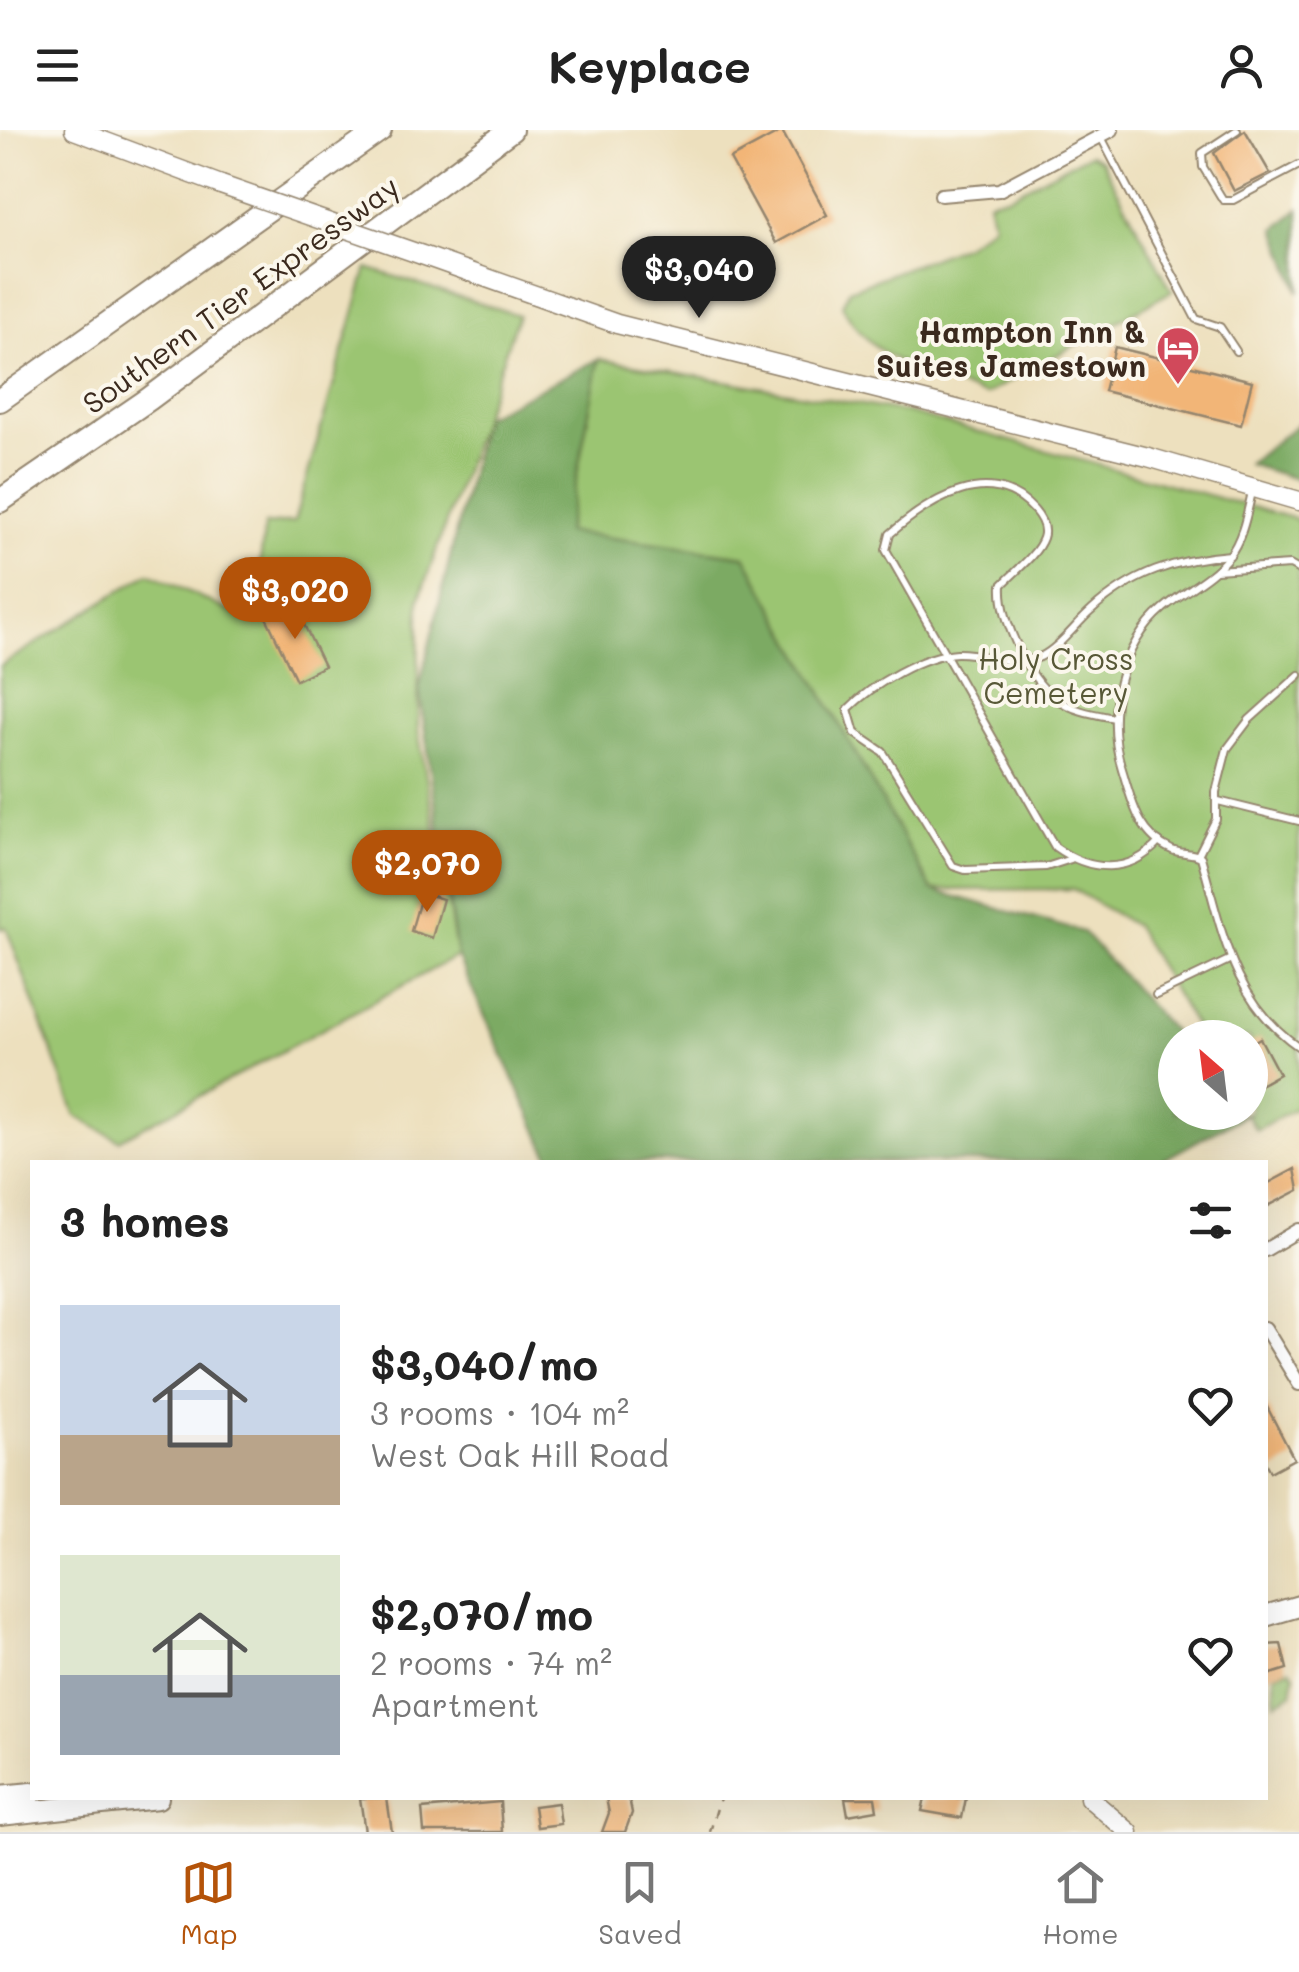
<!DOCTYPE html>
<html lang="en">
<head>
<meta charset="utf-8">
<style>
	:root { --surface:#fff; --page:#f2f2f2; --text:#222; --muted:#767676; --line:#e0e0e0; --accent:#b45309 }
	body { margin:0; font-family:Mali,sans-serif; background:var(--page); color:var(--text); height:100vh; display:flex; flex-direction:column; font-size:38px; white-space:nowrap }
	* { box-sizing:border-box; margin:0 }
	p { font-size:32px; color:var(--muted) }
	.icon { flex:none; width:55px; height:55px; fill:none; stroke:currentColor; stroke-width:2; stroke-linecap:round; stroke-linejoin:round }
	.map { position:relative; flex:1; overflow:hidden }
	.panel { position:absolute; left:30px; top:1030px; width:1238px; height:640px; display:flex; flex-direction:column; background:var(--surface); border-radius:0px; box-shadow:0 10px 40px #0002 }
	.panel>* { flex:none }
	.needle { width:65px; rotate:332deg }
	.fabs { position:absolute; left:1158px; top:890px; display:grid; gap:20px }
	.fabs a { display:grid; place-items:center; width:110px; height:110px; border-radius:50%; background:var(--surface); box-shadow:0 10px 40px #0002; font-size:50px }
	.price { position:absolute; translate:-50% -85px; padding:0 22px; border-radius:35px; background:var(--accent); color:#fff; font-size:32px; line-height:65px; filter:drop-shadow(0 2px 5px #0008) }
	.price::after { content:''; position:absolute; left:50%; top:60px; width:30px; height:22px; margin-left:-15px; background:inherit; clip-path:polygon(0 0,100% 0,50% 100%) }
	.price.on { background:#222; color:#fff }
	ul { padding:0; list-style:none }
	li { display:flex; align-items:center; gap:30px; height:250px; padding:0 30px }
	li span { display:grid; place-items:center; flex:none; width:280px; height:200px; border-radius:0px; color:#555 }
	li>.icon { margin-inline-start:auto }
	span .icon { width:120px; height:120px; fill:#fffc; stroke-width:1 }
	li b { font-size:42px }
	h2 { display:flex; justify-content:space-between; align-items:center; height:120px; padding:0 30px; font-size:42px }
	header { display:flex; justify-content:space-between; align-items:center; height:130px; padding:0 30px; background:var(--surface); font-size:45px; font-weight:800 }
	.tab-bar { display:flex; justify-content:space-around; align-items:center; height:140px; border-top:2px solid var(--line); background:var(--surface); font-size:28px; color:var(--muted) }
	.tab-bar a { display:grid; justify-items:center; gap:5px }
	.tab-bar .on { color:var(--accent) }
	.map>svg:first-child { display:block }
	.green { fill:#9bc572; stroke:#6b7848; stroke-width:2.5 }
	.forest { fill:#7caa64; stroke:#5c6a41; stroke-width:2.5 }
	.building { fill:#f2b577 }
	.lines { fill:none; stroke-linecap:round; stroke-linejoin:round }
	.lane-casing { stroke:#94856e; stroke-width:10 }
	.street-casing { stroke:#94856e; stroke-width:16 }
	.secondary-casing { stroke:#94856e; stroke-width:21 }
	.primary-casing { stroke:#94856e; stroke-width:24 }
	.highway-casing { stroke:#94856e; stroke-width:26 }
	.path { stroke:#94856e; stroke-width:2.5; stroke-dasharray:8 8; stroke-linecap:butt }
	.lane { stroke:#fff; stroke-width:6 }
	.street { stroke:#fff; stroke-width:12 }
	.secondary { stroke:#fff; stroke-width:18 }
	.primary { stroke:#fff; stroke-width:20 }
	.highway { stroke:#fff; stroke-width:22 }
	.secondary-bridge-casing { stroke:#94856e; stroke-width:21; stroke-linecap:butt }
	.secondary-bridge { stroke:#fff; stroke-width:18 }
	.labels { text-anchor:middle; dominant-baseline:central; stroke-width:8; stroke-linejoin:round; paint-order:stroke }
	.street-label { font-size:30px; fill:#3b2a1e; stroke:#fbf7ec }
	.poi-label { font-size:30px; font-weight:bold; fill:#3b2a1e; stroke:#fbf7ec; text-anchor:end }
	.park-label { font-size:30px; fill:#585837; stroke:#fbf7ec }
</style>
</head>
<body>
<header><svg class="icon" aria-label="menu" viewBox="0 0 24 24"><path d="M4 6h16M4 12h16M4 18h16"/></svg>Keyplace<svg class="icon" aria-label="person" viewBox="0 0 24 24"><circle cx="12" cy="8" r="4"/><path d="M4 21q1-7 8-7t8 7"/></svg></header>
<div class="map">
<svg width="1299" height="1702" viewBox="0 0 1299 1702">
	<rect width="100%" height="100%" fill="#fbf7ec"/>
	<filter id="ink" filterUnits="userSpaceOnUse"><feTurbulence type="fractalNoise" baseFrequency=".01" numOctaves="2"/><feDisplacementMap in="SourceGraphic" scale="20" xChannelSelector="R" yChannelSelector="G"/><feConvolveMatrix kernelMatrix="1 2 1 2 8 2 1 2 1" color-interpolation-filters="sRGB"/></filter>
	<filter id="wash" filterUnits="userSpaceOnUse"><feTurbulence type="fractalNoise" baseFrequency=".0048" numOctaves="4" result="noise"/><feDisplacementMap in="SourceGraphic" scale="40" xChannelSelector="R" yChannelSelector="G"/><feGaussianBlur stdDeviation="2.25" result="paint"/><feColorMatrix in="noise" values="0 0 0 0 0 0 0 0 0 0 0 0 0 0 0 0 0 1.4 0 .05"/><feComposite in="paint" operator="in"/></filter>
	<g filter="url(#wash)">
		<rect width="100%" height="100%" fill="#ede0be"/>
		<g class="green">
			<path d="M1090,24L1101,30L1172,161L985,265C928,245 871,232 842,175L849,160L965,115L993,94L988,71L1010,65Z"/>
			<polygon points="367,138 518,185 419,470 418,599 457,826 119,1010 76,986 6,797 0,799 0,536 149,443 252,492 265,395 294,392"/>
			<polygon points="599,229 909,283 1299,390 1299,976 1256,1000 1246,983 1250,982 1250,908 1201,907 1135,796 1073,759 932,760 745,426 566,402"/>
			<polygon points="1290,1539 1295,1544 1292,1563 1275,1573 1275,1544"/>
		</g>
		<g class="forest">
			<polygon points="1299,79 1299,162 1276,99"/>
			<polygon points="599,229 566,402 745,426 932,760 1083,802 1178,907 1175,982 1246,984 1159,1032 552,1032 457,826 419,559 483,287"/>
			<polygon points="1299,293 1299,350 1248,334"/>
		</g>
		<g id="blocks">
			<g class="building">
				<polygon points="1245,0 1270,43 1234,61 1214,23"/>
				<polygon points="782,1 827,85 776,113 730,29"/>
				<polygon points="1115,217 1252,251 1241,295 1104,261"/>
				<polygon points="294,474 324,536 296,550 266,487"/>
				<polygon points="422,763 443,769 432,808 411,801"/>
				<polygon points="1260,908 1279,944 1254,958 1250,914"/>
				<polygon points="1295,1039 1299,1060 1268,1076 1265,1055"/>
				<polygon points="1265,1273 1294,1329 1270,1342 1265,1332"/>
				<polygon points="1281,1514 1287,1539 1265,1546 1265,1515"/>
				<polygon points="360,1668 387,1668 392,1702 365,1702"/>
				<polygon points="606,1668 629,1668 632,1683 625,1702 602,1702 609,1683"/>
				<polygon points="845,1668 875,1668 877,1680 848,1685"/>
				<polygon points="925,1668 966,1668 962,1688 922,1681"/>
				<polygon points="500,1672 502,1702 424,1702 422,1679"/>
				<polygon points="558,1673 561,1694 537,1697 534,1676"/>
			</g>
		</g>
	</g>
	<g filter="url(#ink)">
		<use href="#blocks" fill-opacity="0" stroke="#94856e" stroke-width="2.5"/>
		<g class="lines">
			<g class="lane-casing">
				<g id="lane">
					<polyline points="1237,0 1202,23 1203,37 1223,70 1233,70 1299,35"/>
					<polyline points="1101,7 1196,189 1220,197 1236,221"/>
					<path d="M1252,362C1247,383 1243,408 1229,426C1212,448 1185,460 1164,478C1119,516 1105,585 1122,639C1132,671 1138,705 1172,720C1181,724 1191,722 1201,727C1222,800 1232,871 1299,917"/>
					<polyline points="1216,440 1290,435 1299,440"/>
					<path d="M1114,588C1093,584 1073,581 1055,568C1028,549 1000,488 1002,455C1014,442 1037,425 1043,408C1047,397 1040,387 1034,380C991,332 930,369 890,404L886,420L1055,717C1090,742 1129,745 1159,712"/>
					<polyline points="1218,671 1299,691"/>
					<polyline points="1198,725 1216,689 1216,662 1227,619 1249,590 1299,545"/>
					<path d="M1071,729L1046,737L965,740L953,736L883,622L855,603L848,579C872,555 922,525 957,523C986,522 1010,539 1040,527C1059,518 1075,495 1091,481C1131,444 1176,429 1230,425"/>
					<polyline points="1156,865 1229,830"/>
				</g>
			</g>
			<g class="street-casing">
				<g id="street">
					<polyline points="941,65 999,60 1112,0"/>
					<polyline points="1265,1120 1299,1100"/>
					<polyline points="1265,1198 1299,1254"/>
				</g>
			</g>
			<g class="secondary-casing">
				<g id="secondary">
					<polyline points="74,0 221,55"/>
					<polyline points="422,125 617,194 1148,327 1299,371"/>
					<polyline points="1089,1668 1129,1702"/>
				</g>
			</g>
			<g class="primary-casing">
				<g id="primary">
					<polyline points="1265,1486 1299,1476"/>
					<polyline points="0,1666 32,1663"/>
					<polyline points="0,1685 158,1668"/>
				</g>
			</g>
			<g class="highway-casing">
				<g id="highway">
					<polyline points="0,270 380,0"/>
					<polyline points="0,371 149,269 511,0"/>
				</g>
			</g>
			<polyline class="path" points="710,1702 720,1668"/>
			<use href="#lane" class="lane"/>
			<use href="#street" class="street"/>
			<use href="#secondary" class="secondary"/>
			<use href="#primary" class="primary"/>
			<use href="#highway" class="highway"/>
			<g class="secondary-bridge-casing">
				<polyline id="secondary-bridge" points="221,55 422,125"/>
			</g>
			<use href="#secondary-bridge" class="secondary-bridge"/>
		</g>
	</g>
	<defs>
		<g id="hotel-pin" transform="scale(2.25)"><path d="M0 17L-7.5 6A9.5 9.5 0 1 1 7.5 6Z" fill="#d1495b" stroke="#fbf7ec"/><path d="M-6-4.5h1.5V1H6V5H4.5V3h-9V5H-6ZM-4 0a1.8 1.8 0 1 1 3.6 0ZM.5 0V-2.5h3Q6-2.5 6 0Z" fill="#fff"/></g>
	</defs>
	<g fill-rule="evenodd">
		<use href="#hotel-pin" x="1178" y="218"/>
	</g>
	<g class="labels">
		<g class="street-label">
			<text transform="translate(240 164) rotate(-36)">Southern Tier Expressway</text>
		</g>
		<g class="poi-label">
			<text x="1146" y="201">Hampton Inn &amp;<tspan x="1146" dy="34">Suites Jamestown</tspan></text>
		</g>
		<g class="park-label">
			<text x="1056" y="528">Holy Cross<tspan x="1056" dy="34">Cemetery</tspan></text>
		</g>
	</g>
</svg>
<div class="fabs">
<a><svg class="needle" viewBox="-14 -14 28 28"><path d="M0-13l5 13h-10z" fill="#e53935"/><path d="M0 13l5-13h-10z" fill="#767676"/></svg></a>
</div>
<b class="price on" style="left:699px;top:191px">$3,040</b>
<b class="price" style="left:295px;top:512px">$3,020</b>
<b class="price" style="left:427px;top:785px">$2,070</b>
<section class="panel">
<h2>3 homes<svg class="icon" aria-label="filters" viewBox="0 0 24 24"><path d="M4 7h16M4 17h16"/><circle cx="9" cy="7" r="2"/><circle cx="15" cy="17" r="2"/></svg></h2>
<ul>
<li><span style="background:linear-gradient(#c9d6e8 65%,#b9a48a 0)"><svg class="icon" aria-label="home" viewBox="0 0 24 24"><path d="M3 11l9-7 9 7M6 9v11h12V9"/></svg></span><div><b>$3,040/mo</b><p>3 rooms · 104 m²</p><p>West Oak Hill Road</p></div><svg class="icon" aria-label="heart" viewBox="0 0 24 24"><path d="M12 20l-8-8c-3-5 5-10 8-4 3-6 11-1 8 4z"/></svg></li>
<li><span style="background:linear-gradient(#dfe7d0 60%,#9aa5b1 0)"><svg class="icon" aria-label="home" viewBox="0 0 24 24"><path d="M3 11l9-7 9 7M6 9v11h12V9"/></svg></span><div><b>$2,070/mo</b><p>2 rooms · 74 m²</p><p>Apartment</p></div><svg class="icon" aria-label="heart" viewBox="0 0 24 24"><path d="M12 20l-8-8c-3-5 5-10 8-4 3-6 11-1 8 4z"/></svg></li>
</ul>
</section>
</div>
<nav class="tab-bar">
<a class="on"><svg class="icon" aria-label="map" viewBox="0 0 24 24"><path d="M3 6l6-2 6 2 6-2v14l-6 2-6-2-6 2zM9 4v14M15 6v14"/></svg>Map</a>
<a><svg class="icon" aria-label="saved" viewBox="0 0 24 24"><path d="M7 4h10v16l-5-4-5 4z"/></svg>Saved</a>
<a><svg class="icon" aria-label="home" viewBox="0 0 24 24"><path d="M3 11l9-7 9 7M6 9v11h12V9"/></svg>Home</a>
</nav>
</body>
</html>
